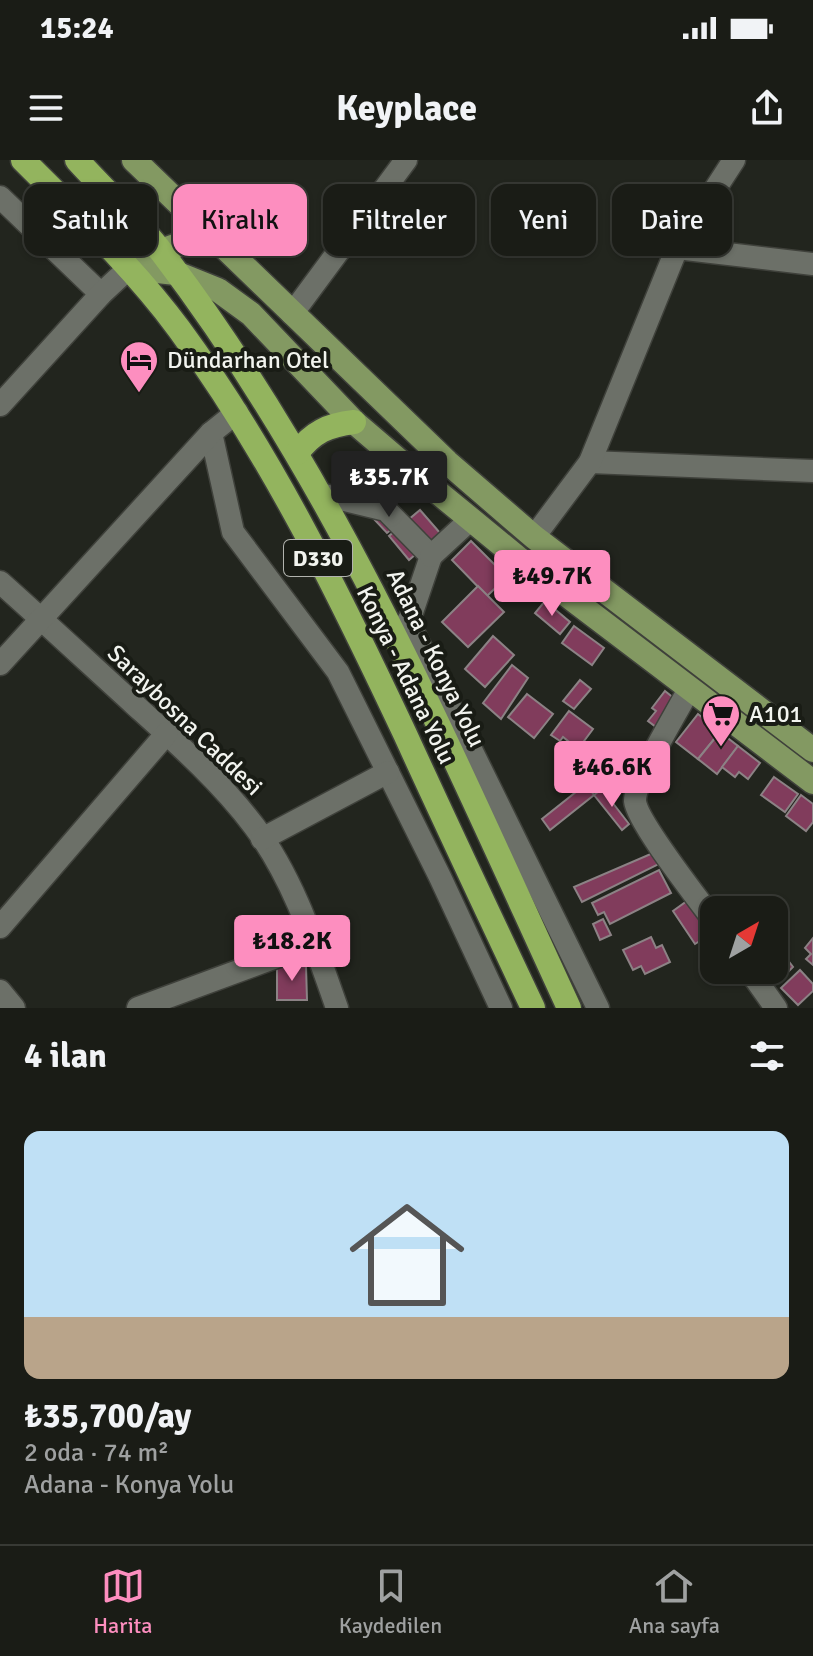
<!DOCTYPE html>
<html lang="tr">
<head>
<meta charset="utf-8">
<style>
	:root { --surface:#1a1c16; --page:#272923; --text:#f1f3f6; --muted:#9fa1a1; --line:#383a35; --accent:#fd8ebf }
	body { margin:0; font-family:Signika,sans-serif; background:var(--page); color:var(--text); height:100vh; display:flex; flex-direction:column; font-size:30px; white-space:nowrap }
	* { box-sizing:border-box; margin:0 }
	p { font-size:26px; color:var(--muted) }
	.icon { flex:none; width:44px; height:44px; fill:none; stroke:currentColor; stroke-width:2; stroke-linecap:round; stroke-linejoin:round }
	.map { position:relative; height:848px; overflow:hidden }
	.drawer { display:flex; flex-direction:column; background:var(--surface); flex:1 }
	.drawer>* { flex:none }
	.hud { position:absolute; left:24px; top:24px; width:766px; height:72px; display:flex; gap:16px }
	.needle { width:52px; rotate:39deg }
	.buttons { position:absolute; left:700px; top:736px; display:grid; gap:16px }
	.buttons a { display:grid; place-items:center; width:88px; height:88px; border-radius:16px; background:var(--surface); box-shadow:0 2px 6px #0004,0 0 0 2px var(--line); font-size:40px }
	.price { position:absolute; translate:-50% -68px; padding:0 18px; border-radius:8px; background:var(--accent); color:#111; font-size:26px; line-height:52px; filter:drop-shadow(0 2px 4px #0008) }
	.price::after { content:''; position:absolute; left:50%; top:48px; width:24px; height:18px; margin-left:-12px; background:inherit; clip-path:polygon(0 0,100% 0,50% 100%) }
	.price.on { background:#222; color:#fff }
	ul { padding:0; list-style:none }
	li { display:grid; align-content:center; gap:16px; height:424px; padding:0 24px }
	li+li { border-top:2px solid var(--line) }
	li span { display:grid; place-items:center; height:248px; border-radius:16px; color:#555 }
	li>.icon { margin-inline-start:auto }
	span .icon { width:144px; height:144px; fill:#fffc; stroke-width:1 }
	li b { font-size:34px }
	h2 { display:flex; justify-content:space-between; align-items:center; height:96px; padding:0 24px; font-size:34px }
	.chip { padding:0 28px; border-radius:16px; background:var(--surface); box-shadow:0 2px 6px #0004,0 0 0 2px var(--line); font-size:28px; line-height:72px }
	.chip.on { background:var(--accent); color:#111 }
	.status { display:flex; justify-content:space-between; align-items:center; height:56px; padding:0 40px; background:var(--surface); direction:ltr }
	.status svg { height:22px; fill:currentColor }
	header { display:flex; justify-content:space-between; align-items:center; height:104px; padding:0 24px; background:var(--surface); font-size:36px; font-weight:800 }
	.tabs { display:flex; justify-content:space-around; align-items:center; height:112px; border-top:2px solid var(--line); background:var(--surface); font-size:22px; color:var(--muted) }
	.tabs a { display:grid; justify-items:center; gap:4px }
	.tabs .on { color:var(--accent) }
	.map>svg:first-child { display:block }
	.building { fill:#813c5c; stroke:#8c8285; stroke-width:2 }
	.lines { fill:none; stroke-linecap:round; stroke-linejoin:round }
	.minor-casing { stroke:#3f413b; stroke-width:25 }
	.major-casing { stroke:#3f413b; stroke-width:27 }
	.highway-casing { stroke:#3f413b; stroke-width:27 }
	.minor { stroke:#6c7068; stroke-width:22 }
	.major { stroke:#839962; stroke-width:24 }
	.highway { stroke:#93b45e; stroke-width:24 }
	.labels { text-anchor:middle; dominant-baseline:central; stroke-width:8; stroke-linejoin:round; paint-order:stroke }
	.shield { fill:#191c15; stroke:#b1b3ae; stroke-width:2 }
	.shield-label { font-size:22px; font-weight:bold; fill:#f2f4ef }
	.poi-label { font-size:24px; fill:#f2f4ef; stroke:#191c15; text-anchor:start }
	.street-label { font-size:24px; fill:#f2f4ef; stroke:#191c15 }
</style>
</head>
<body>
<div class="status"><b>15:24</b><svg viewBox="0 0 49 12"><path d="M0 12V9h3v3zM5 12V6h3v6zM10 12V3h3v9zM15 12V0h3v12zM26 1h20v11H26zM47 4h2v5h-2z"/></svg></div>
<header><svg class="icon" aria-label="menu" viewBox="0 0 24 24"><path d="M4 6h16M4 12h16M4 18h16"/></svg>Keyplace<svg class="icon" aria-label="share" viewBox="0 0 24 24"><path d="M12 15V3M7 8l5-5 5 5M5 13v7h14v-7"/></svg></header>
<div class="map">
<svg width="813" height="848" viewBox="0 0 813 848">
	<rect width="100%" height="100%" fill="#22251e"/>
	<g class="building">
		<polygon points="391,345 403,360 387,373 374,359"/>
		<polygon points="420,350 440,373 409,400 389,376"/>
		<polygon points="471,381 507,417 487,436 452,400"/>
		<polygon points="478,426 504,452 468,487 442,462"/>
		<polygon points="545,441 570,462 560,474 535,453"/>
		<polygon points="574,466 604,488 592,505 562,483"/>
		<polygon points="493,476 514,495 485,527 465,509"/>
		<polygon points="512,505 528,518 501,559 483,543"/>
		<polygon points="580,520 591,529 574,549 563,541"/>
		<polygon points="665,531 681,544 660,570 648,561 656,551 652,548"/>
		<polygon points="527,534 553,554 534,578 508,557"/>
		<polygon points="569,551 593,569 578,589 563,577 560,581 551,575"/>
		<polygon points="698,554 720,572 698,599 676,582"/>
		<polygon points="720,572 738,586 717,614 698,599"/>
		<polygon points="738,586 760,603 748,619 739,612 735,617 722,607"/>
		<polygon points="621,594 643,604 631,629 609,619"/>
		<polygon points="774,617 798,634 785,652 761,635"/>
		<polygon points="586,624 594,635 550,670 542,659"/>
		<polygon points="602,629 629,664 622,670 594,635"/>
		<polygon points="801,635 813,644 813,662 806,671 786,656"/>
		<polygon points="653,693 661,703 582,742 574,727"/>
		<polygon points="659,710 671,733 610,764 604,752 598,755 592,743"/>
		<polygon points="687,741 709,775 695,784 673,751"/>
		<polygon points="603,759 611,775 600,780 593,764"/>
		<polygon points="651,777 656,788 662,785 670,802 645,814 641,806 633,810 623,790"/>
		<polygon points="813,778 813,805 806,799 811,794 805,788"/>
		<polygon points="774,787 780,790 793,807 777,823 765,810 774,810"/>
		<polygon points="306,806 307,840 277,840 277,807"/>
		<polygon points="800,810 813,824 813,831 798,845 781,828"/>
	</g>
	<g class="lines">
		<g class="minor-casing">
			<g id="minor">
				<polyline points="0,37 101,134"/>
				<polyline points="677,88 813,104"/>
				<polyline points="292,154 406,0"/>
				<polyline points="0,245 101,134 129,108"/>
				<polyline points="211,273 233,372 338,512 440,717 501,848"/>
				<polyline points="590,302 813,311"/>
				<polyline points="320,334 386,350 431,396 405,473"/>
				<path d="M386,350C374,325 380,320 396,298"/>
				<polyline points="534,377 590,302 677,88 734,0"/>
				<polyline points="431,396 470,360"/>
				<path d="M0,422C46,463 90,504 135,545C177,583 220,621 254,666C294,719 315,786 337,848"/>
				<polyline points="408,461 598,848"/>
				<polyline points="0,504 211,273 237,252"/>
				<path d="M689,529C678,551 634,621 635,641C637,662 699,740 714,761"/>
				<polyline points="262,679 388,612"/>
				<polyline points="0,767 167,573"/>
				<polyline points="749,810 776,848"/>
				<polyline points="0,831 14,848"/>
				<polyline points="138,848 314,783"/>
			</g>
		</g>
		<g class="major-casing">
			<g id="major">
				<polyline points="134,0 447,302 534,377 813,590"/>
				<polyline points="143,100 161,91 211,73"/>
				<polyline points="129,108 176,113 218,130 251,154 354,262 396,298 518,398 813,622"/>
			</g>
		</g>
		<g class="highway-casing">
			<g id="highway">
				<path d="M23,0C77,54 133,107 179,169C271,294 339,434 405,574C447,666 490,757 533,848"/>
				<path d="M77,0C105,31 137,60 163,94C337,322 449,588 569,848"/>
				<path d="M297,293C313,272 328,265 354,262"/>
			</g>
		</g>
		<use href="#minor" class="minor"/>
		<use href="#major" class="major"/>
		<use href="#highway" class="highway"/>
	</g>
	<defs>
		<g id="hotel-pin" transform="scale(2)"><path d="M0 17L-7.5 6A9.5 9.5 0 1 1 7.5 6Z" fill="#fd8ebf" stroke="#191c15"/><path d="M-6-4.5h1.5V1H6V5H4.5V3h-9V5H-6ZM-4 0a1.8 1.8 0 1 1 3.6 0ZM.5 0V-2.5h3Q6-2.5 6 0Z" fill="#111"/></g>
		<g id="supermarket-pin" transform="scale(2)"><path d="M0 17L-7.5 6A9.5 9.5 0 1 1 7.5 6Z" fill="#fd8ebf" stroke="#191c15"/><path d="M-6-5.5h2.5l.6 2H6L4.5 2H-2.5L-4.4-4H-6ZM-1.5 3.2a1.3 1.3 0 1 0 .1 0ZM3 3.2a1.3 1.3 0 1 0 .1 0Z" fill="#111"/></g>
	</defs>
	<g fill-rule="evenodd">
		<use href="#hotel-pin" x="139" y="200"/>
		<use href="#supermarket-pin" x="721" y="554"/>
	</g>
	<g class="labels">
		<rect class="shield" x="284" y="380" width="68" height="36" rx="6"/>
		<g class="shield-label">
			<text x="318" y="398">D330</text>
		</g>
		<g class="poi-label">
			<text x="167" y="200">Dündarhan Otel</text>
			<text x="749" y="554">A101</text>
		</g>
		<g class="street-label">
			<text transform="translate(436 498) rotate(64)">Adana - Konya Yolu</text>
			<text transform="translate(406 515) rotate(64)">Konya - Adana Yolu</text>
			<text transform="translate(185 560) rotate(44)">Saraybosna Caddesi</text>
		</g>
	</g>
</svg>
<div class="buttons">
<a><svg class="needle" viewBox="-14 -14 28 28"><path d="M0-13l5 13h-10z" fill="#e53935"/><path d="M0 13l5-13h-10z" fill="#9fa1a1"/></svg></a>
</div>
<b class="price on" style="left:389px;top:359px">₺35.7K</b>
<b class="price" style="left:552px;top:458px">₺49.7K</b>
<b class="price" style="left:612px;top:649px">₺46.6K</b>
<b class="price" style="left:292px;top:823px">₺18.2K</b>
<div class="hud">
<a class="chip">Satılık</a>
<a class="chip on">Kiralık</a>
<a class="chip">Filtreler</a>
<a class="chip">Yeni</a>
<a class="chip">Daire</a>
</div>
</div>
<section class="drawer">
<h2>4 ilan<svg class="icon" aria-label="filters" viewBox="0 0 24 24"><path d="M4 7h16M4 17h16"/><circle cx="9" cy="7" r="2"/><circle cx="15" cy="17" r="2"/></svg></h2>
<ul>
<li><span style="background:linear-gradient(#bfe0f5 75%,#b9a48a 0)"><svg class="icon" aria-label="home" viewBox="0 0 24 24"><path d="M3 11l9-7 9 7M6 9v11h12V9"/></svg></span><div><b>₺35,700/ay</b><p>2 oda · 74 m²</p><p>Adana - Konya Yolu</p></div></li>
</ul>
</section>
<nav class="tabs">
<a class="on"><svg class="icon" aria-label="map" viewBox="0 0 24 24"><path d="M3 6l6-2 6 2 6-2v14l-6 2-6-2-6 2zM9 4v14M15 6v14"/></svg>Harita</a>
<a><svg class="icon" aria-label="saved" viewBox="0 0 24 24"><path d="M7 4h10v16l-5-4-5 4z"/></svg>Kaydedilen</a>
<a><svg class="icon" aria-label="home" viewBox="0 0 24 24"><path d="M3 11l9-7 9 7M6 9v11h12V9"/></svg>Ana sayfa</a>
</nav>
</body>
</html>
